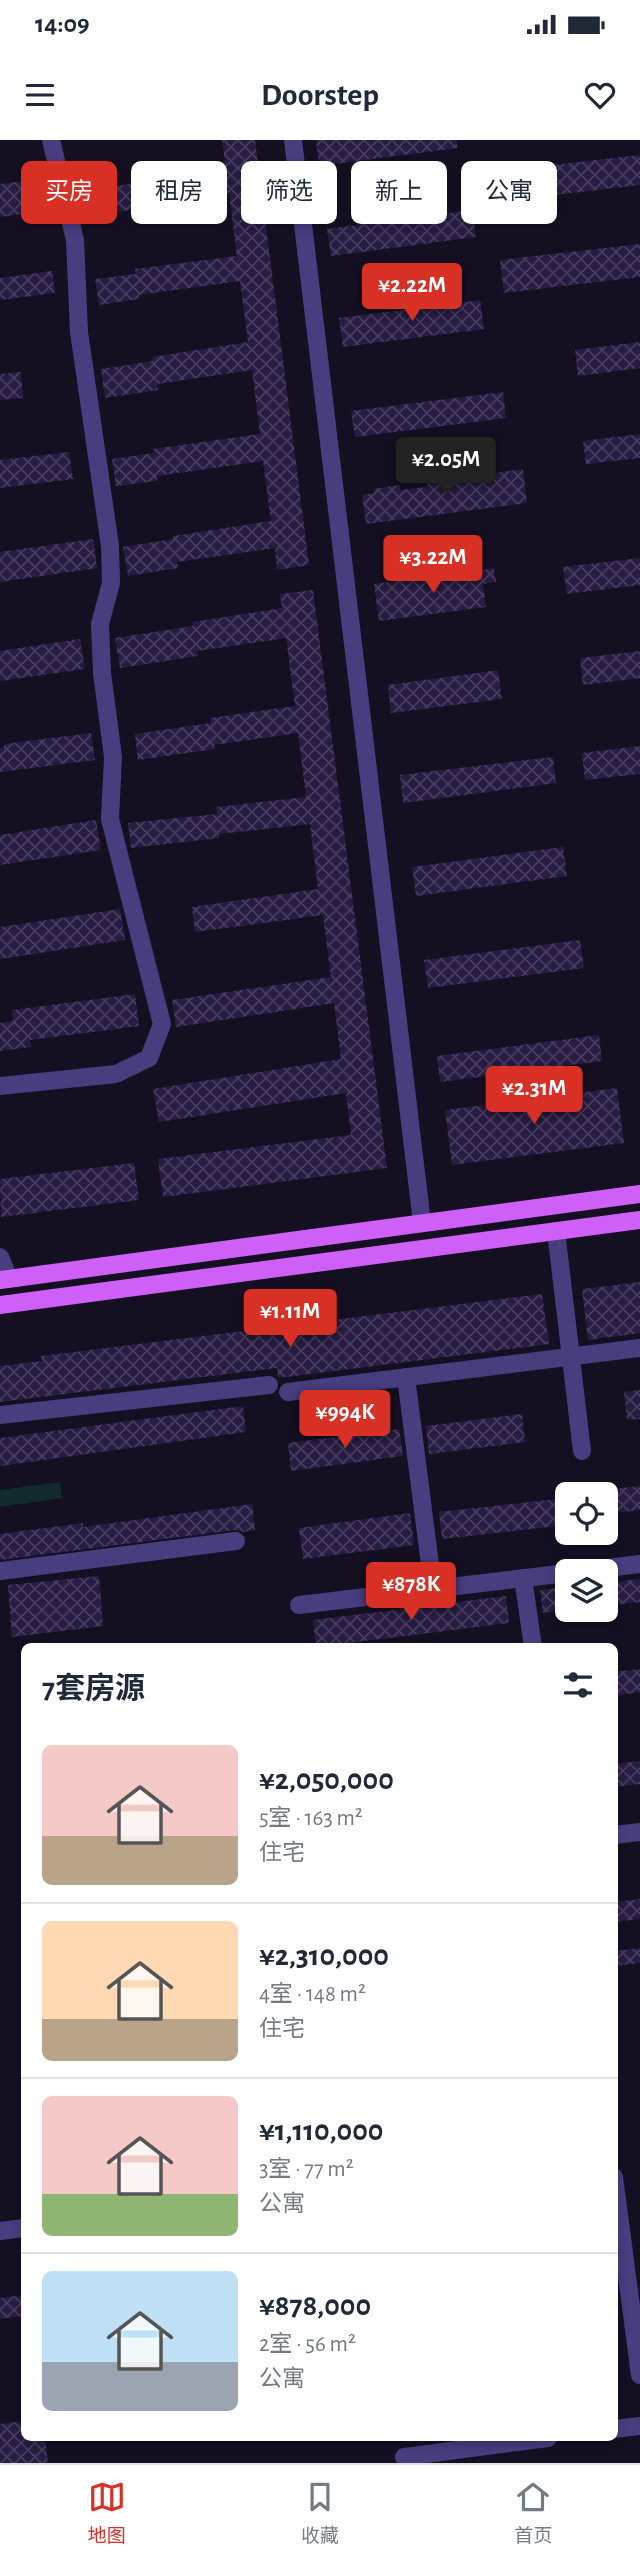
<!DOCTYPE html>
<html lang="zh">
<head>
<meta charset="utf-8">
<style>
	:root { --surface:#fff; --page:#f6f6f7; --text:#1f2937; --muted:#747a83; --line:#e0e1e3; --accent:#d93025 }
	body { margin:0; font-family:"Alegreya Sans","Noto Sans SC",sans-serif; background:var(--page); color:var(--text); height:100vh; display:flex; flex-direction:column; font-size:26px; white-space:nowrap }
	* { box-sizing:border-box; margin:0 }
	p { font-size:23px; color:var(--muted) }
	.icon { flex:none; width:38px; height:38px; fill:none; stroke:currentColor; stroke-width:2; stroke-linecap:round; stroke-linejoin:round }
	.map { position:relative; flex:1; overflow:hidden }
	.side { position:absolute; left:21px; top:1503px; width:597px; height:798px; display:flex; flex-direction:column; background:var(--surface); border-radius:10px; box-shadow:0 4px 10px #0003 }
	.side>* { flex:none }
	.hud { position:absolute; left:21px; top:21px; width:598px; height:63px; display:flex; gap:14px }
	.buttons { position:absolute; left:555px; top:1342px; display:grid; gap:14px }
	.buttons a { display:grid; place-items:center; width:63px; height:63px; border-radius:10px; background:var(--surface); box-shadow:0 4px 10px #0003; font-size:35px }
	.price { position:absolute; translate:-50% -60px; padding:0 16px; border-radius:7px; background:var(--accent); color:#fff; font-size:23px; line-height:46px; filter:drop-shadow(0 2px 4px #0008) }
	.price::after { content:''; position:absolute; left:50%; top:42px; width:21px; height:16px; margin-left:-10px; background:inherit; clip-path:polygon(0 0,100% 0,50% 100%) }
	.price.on { background:#222; color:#fff }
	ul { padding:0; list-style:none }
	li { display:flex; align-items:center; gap:21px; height:175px; padding:0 21px }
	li+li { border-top:2px solid var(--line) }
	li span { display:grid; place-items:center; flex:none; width:196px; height:140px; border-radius:10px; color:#555 }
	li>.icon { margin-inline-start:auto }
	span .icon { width:84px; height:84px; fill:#fffc; stroke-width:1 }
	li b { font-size:30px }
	h2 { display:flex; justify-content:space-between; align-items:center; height:84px; padding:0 21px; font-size:30px }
	.chip { padding:0 24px; border-radius:10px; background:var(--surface); box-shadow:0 4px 10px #0003; font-size:24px; line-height:63px }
	.chip.on { background:var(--accent); color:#fff }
	.status { display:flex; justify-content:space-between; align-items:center; height:49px; padding:0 35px; background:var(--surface); direction:ltr }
	.status svg { height:19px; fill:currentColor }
	header { display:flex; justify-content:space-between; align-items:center; height:91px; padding:0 21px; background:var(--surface); font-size:32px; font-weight:700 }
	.tabs { display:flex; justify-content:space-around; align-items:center; height:98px; border-top:2px solid var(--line); background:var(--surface); font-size:19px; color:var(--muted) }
	.tabs a { display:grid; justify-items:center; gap:4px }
	.tabs .on { color:var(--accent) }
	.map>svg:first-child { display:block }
	.green { fill:#122a2c }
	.building { fill:url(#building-cross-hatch) }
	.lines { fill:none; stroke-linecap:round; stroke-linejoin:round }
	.minor { stroke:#473d7f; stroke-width:18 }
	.major { stroke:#cf60f7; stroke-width:18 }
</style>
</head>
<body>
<div class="status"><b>14:09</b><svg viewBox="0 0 49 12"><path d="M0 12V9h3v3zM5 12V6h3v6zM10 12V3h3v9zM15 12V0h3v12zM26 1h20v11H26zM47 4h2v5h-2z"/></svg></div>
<header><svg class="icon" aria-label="menu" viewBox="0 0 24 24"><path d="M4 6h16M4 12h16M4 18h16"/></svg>Doorstep<svg class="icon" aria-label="heart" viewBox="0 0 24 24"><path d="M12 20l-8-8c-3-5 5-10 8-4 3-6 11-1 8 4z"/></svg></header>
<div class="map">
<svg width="640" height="2323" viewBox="0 0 640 2323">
	<defs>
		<pattern id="building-cross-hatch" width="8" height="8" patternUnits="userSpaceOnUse" patternTransform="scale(1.75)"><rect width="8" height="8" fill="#281c42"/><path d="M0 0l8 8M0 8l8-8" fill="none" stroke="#473c5e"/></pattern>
	</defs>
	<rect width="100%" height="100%" fill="#150f22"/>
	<polygon class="green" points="60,1342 62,1358 0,1367 0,1350"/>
	<g class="building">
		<polygon points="222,0 255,0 309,425 277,430 275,408 177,422 178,428 128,436 123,407 173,399 173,396 271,381 263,321 157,336 157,341 116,346 112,319 154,313 153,309 260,294 252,230 157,244 158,250 105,258 101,229 153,221 152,217 248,202 240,141 139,155 139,159 99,165 95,139 136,134 135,129 237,116 229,53 140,65 140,69 82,76 79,51 137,43 136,33 225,21"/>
		<polygon points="316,0 457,0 457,8 319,26"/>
		<polygon points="640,15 640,45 529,58 526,28"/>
		<polygon points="39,39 44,71 0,77 0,44"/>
		<polygon points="472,70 476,97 331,116 327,89"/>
		<polygon points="640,104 640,137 504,153 500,120"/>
		<polygon points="52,131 55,153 0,160 0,138"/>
		<polygon points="480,160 484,189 343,207 339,178"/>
		<polygon points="640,202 640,228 578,236 575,210"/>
		<polygon points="21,232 23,258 0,260 0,234"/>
		<polygon points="503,252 506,278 355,297 351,271"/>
		<polygon points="640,294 640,318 586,324 583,301"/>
		<polygon points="69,312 73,339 0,348 0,320"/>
		<polygon points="523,329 527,363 366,384 362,355 374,353 373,349 400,345 400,350 427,347 427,342"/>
		<polygon points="93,399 97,428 0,442 0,412"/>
		<polygon points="640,418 640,445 567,454 563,427"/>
		<polygon points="494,428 496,442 483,444 486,467 379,481 374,444"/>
		<polygon points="313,450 387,1028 163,1057 158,1019 351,995 346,953 159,982 153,949 341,919 334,863 176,887 172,860 331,837 323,775 195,792 192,767 318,749 310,684 219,694 219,698 131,708 128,683 217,674 216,667 306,657 298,593 214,605 215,609 138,620 135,594 211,583 210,578 295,566 286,498 197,511 198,516 120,528 115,498 193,486 193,482 282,468 280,454"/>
		<polygon points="80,499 85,529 0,541 0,511"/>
		<polygon points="640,511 640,538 583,545 580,518"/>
		<polygon points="498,530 502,559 391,573 388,545"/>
		<polygon points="91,593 95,620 0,632 0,608 4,608 4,604"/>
		<polygon points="640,606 640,634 585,640 582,613"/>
		<polygon points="553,617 556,643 403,663 400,635"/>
		<polygon points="96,680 101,710 0,725 0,695"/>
		<polygon points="563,707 567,736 416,756 412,727"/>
		<polygon points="120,769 125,800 0,819 0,787"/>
		<polygon points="580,800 584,828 428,848 424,820"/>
		<polygon points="135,854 139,886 30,900 31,907 0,911 0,883 13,881 12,870"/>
		<polygon points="599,895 602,921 440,942 437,916"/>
		<polygon points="617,948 624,1003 452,1025 445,970"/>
		<polygon points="134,1023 139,1060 1,1077 0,1039"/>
		<polygon points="640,1142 640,1193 588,1200 582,1149"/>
		<polygon points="542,1154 549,1204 278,1238 277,1228 0,1262 0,1226 42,1221 41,1216"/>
		<polygon points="640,1250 640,1279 627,1280 624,1252"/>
		<polygon points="243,1266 246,1292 0,1326 0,1298"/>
		<polygon points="522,1274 525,1302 429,1314 426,1286"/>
		<polygon points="399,1289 403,1316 291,1331 288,1303"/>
		<polygon points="640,1346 640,1370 606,1374 606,1350"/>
		<polygon points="566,1358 567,1385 442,1399 439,1372"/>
		<polygon points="252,1364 255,1390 242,1392 235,1390 0,1420 0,1394 83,1383 83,1387"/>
		<polygon points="410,1373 414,1405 303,1419 299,1388"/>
		<polygon points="99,1436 103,1486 12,1497 8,1445"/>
		<polygon points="640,1439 640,1462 606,1466 606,1443"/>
		<polygon points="567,1447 567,1470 543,1473 540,1450"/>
		<polygon points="506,1456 509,1483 316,1507 313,1480"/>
		<polygon points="640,1529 640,1552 614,1556 614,1532"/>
		<polygon points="640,1621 640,1644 614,1647 614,1624"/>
		<polygon points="640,1759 640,1779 614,1782 614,1762"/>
		<polygon points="640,1808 640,1823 614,1826 614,1811"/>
		<polygon points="24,2155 24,2176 0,2179 0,2158"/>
		<polygon points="24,2281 24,2298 45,2298 48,2323 0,2323 0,2284"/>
	</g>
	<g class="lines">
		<g class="minor">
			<polyline points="293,0 422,1083"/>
			<polyline points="0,946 116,934 149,918 162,884 110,679 113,617 102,533 100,484 111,443 110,406 79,192 75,100 51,0"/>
			<polyline points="556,1091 582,1311"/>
			<polyline points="0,1117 9,1139"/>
			<polyline points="406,1237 433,1448"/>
			<polyline points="288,1252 640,1208"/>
			<polyline points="0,1275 269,1245"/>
			<polyline points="0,1431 236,1401"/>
			<polyline points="576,1432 640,1424"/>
			<polyline points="523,1438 533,1507"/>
			<polyline points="299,1465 567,1433"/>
			<polyline points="614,1695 640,1692"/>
			<polyline points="614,2037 640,2235"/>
			<polyline points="0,2091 24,2088"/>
			<polyline points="614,2289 640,2286"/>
			<polyline points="404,2317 548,2298"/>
		</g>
		<g class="major">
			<polyline points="0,1140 640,1054"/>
			<polyline points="0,1165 640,1080"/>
		</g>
	</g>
</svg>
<div class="buttons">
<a><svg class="icon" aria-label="locate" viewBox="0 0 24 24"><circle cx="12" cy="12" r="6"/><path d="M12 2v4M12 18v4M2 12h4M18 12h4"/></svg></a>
<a><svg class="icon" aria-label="layers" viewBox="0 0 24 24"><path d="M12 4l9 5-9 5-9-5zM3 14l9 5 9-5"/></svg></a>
</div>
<b class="price" style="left:412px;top:183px">¥2.22M</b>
<b class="price on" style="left:446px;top:357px">¥2.05M</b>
<b class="price" style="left:433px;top:455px">¥3.22M</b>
<b class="price" style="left:534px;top:986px">¥2.31M</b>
<b class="price" style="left:290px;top:1209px">¥1.11M</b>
<b class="price" style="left:345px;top:1310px">¥994K</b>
<b class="price" style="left:411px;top:1482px">¥878K</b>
<div class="hud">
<a class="chip on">买房</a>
<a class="chip">租房</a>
<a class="chip">筛选</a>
<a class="chip">新上</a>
<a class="chip">公寓</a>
</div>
<section class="side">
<h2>7套房源<svg class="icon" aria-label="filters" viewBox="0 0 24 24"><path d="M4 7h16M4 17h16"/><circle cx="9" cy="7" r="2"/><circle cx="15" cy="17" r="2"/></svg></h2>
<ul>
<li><span style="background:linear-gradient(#f6c9c9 65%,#b9a48a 0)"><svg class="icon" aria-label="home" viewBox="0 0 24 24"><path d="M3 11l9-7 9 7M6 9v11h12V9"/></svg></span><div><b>¥2,050,000</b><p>5室 · 163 m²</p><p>住宅</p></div></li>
<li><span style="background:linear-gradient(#ffd9b3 70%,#b9a48a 0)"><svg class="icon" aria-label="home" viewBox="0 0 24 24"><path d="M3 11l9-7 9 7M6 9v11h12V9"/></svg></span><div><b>¥2,310,000</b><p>4室 · 148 m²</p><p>住宅</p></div></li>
<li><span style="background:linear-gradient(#f6c9c9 70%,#8fb573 0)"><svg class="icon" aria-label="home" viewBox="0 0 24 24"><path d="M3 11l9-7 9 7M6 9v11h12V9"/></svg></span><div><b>¥1,110,000</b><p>3室 · 77 m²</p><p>公寓</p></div></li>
<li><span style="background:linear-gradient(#bfe0f5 65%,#9aa5b1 0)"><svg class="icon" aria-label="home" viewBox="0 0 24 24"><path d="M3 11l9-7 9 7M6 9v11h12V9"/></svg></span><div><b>¥878,000</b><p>2室 · 56 m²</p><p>公寓</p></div></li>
</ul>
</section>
</div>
<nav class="tabs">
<a class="on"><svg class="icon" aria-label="map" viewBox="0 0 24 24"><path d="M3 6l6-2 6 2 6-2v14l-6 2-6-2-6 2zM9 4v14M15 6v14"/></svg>地图</a>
<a><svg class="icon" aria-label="saved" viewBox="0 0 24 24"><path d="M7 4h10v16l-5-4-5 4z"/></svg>收藏</a>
<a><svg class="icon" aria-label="home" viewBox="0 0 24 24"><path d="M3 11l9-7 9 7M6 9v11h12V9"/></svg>首页</a>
</nav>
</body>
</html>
